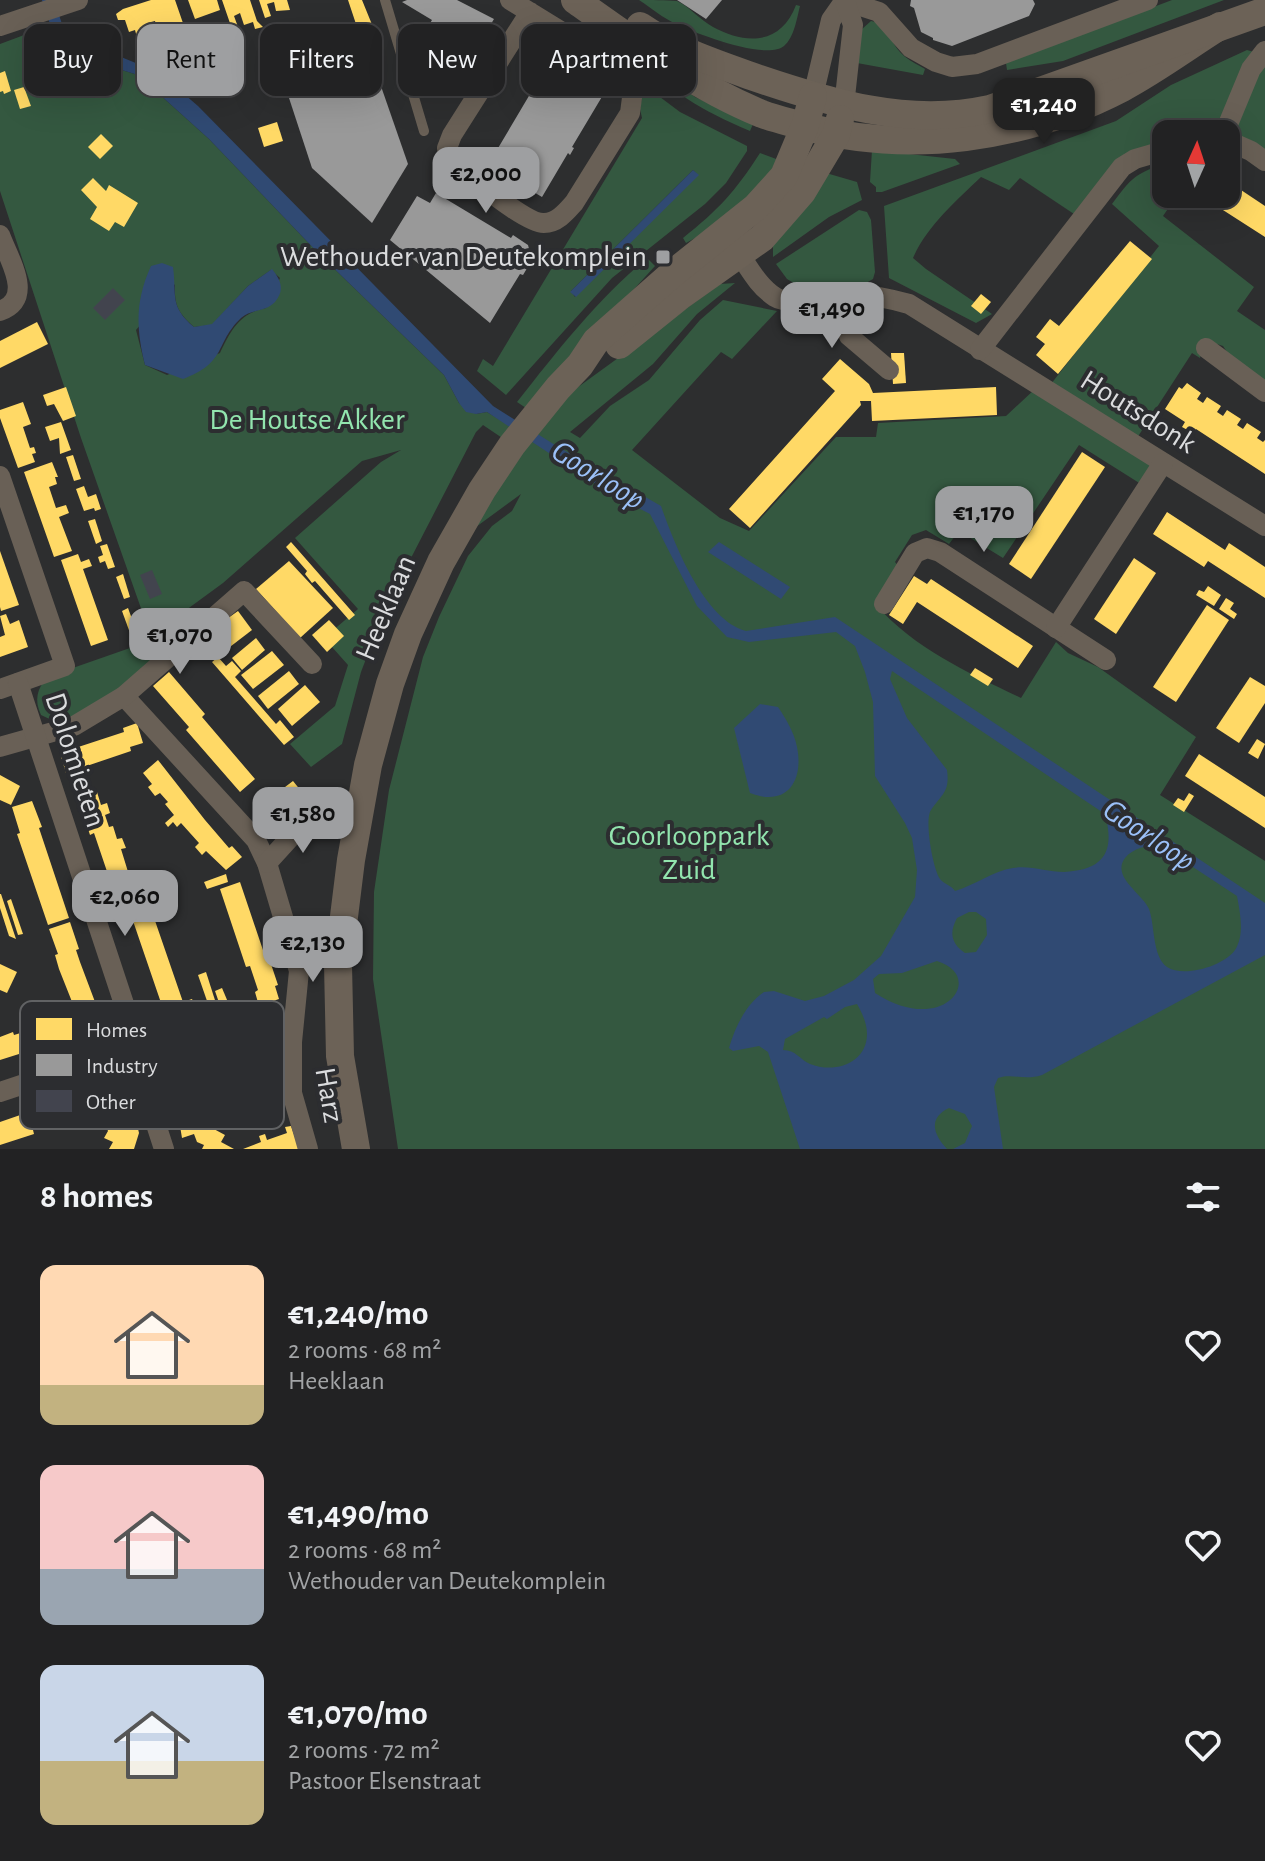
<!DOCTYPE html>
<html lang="en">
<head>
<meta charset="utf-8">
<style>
	:root { --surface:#222223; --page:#2e2f30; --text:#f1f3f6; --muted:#a2a4a6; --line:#3f3f41; --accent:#9e9fa1 }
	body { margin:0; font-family:"Alegreya Sans",sans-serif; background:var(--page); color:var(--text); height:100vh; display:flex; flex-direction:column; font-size:30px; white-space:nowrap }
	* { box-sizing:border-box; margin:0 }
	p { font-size:26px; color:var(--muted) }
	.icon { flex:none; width:44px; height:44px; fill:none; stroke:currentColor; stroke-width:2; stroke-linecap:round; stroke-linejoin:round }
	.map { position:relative; height:1149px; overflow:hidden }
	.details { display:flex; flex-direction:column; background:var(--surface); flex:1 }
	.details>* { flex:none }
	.banner { position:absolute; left:24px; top:24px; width:800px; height:72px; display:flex; gap:16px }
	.needle { width:52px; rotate:3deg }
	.tools { position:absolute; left:1152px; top:120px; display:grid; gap:16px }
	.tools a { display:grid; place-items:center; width:88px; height:88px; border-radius:16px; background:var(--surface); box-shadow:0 8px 32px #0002,0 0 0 2px var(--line); font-size:40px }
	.price { position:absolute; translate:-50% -68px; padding:0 18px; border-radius:16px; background:var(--accent); color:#111; font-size:26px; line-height:52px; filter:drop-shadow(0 2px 4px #0008) }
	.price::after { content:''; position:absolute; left:50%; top:48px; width:24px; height:18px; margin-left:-12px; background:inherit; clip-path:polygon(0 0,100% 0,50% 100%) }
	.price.active { background:#222; color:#fff }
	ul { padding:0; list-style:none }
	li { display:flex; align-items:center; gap:24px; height:200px; padding:0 40px }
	li span { display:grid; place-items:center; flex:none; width:224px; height:160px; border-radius:16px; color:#555 }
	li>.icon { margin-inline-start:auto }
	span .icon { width:96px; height:96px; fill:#fffc; stroke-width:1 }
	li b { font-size:34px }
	h2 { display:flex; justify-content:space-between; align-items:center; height:96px; padding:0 40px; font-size:34px }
	.pill { padding:0 28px; border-radius:16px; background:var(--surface); box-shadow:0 8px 32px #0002,0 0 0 2px var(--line); font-size:28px; line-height:72px }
	.pill.active { background:var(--accent); color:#111 }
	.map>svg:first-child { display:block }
	.green { fill:#345840; fill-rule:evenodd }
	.water { fill:#304a73; fill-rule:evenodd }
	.homes { fill:#ffd966 }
	.industry { fill:#999 }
	.building { fill:#42444e }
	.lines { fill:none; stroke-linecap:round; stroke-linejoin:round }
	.service { stroke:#696056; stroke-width:10 }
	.minor { stroke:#696056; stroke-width:20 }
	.secondary { stroke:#6c6257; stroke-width:28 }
	.poi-dot { fill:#9e9fa1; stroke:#2c2d30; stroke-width:3 }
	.labels { text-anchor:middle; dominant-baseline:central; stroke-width:8; stroke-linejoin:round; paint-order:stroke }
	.poi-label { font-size:30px; fill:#dbdcde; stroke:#2c2d30; text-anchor:end }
	.street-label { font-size:30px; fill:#dbdcde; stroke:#2c2d30 }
	.park-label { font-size:30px; fill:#92e5ae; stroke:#2c2d30 }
	.water-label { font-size:32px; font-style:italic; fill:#9bc0f8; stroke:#2c2d30 }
	.key { fill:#2c2d30; stroke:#616264; stroke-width:2 }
	.key-label { font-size:22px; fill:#dbdcde }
</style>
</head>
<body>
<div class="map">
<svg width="1265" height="1149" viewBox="0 0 1265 1149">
	<rect width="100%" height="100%" fill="#2d2e2f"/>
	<g class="green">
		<path d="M639,0C650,0 667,0 677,1C690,7 700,20 713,27C746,45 781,45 796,5L800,6C797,18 794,38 784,46C766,61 695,33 676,24C663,18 651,8 639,0Z"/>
		<polygon points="1172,0 1224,0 1063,61 1007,70 1006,63"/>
		<path d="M871,21C889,24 890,43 902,54C909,61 917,64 925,69L923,75L857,63L861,30Z"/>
		<path d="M51,25L61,46L73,55L138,75L209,139L320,255L444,375L459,403L476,414L487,412L533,440L563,398L720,284L735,283L697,314L653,364L570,432L580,438L610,406L649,380L700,320L723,300L777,311L732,359L721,352L632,450L720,518L749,531L836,437H876L878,423L1006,416L1035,389L1156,469L1144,486L1079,445L1003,558L959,531L949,544L926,530L912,535L895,562L900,568L876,605C915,649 969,673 1021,698L1056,642L1068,653L1098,667L1196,737L1160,795L1265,861V1149H398L373,979L374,892L389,790L423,657L439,617L468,556L492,526L512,511L521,494L465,535L523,452L483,425L476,432L412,556L374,638L361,672L342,744L311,767L290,744L335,706L348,665L324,638L358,609L295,538L381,462L401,450L362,461L223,583L182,613L149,631L81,438L0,191V44ZM271,270L280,278L266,308C240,313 231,330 220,353L167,375L145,365L136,330L175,284C174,305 178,313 194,327L212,325L248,286Z"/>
		<path d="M1247,50L1254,52L1217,132L1166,134V146L1153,149L1083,220L1020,178L1009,190L981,177C957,200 927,226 913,258L926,269L992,314L976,323L889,278L884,206L1116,121L1171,85Z"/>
		<path d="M634,54L695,97L753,124L750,131C699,109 674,94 634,54Z"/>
		<polygon points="1265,64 1265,154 1236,133 1236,130 1252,83"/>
		<path d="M652,91L680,112L747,146V151L726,183L705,204L612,278L506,395L477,371L483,359L493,366L642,118L640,109L642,96ZM693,170L698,175L575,297L571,291Z"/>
		<polygon points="872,150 955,159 960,164 882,192 876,192 876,187 870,182"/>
		<path d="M760,153L779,160L736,216L686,243L683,238C718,210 735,192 760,153Z"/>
		<path d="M1166,163V194H1178L1163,216L1254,287L1237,311L1265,330V384L1229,355L1223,346L1217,344L1202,349L1200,358L1192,353L1137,438L1051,384L1159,246L1112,204C1132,177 1135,174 1166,163Z"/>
		<polygon points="826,173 857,182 862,200 829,217 773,257 773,246"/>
		<polygon points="859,210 867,212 871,220 875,272 873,279 866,283 799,286 787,279 776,264"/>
		<path d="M647,258L655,266L526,408L517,402C557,351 597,300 647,258Z"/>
		<path d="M150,641L155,661L116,696L58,723L41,715C34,700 37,689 47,677Z"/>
	</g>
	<g class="water">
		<path d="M42,0H54L63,27L70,36L143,66L170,82L198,106L493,406L555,445L661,506C674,543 704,620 746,631L835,617L1265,903V955L1042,1075C1024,1081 1013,1073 998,1078L994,1087L1003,1149H953L965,1143L972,1126L965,1114L949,1108C928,1118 933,1134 947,1149H800L768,1052L759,1046L733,1051L729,1048C735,1027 746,1004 764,992L774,991L805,1001L824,996L854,980L881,956L915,897L917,870L912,838L905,823L875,776L873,702L865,672L855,646L836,632L749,642L727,637L697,606L650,514L611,494L487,412L476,414L466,412L459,403L444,375L320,255L209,139L138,75L73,55L61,46L51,27ZM892,671L1105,814C1115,851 1105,870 1064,872C1047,872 1030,865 1013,868C993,871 975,885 955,891C951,885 944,884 940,879C933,869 924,820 931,810C942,794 950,792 947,770L907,718L890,679ZM1158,844L1237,896C1240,913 1245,934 1235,950C1224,966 1184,978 1167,967C1152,956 1155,925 1149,909C1142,893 1111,877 1125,858C1133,848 1146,846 1158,844ZM969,912H976L986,919L987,935L976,952L965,953C951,943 949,933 957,918ZM937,961C987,976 944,1038 875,993L873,979L879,974L902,973ZM857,1004C862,1013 867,1023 867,1034C867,1063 835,1074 810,1064C799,1059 796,1050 783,1050L785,1039L824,1017L827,1019L845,1007Z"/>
		<polygon points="693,170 699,175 576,297 570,292"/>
		<path d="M162,263L173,267C177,296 169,306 194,327L212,324L248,286L272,269C281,280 285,290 275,302C266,312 251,309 241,318C214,344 228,362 183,379L145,365C136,329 135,301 151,266Z"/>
		<polygon points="719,542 790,587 781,599 708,552"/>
		<path d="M760,704L778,707C786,719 794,732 797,747C804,782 786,807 750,793L734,728Z"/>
	</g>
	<g class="homes">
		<polygon points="151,0 175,0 184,26 158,33 155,21 147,23 151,36 138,41 135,30 129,32 125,20 118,20 116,14 123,9"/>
		<polygon points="188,0 217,0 220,10 195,19"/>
		<polygon points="222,0 250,0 257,21 263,27 255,29 253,22 244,25 240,13 234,16 238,27 232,29"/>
		<polygon points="259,0 287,0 290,10 276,11 274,2 267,4 271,16 265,18"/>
		<polygon points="348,0 362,0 373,27 339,40 336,31 356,24"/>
		<polygon points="204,67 209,82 189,89 182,74"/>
		<polygon points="5,71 11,91 4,94 3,91 0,92 0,73"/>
		<polygon points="24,87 31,106 20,109 14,90"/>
		<polygon points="277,122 283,141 264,147 258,128"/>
		<polygon points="101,134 113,146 100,159 88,147"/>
		<polygon points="93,178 106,191 109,185 138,203 124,227 115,222 109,231 90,219 97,207 81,190"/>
		<polygon points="1226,180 1265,206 1265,237 1198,194 1226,194"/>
		<polygon points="1130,241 1152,259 1058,374 1036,355 1045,344 1036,337 1050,319 1059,326"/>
		<polygon points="981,294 991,302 981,314 971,306"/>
		<polygon points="37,322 48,344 0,368 0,341"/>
		<polygon points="891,353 904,353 906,383 893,384"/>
		<polygon points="840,359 869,384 873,393 996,387 997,415 872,421 871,401 860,401 861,405 750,528 729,509 835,391 822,379"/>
		<polygon points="1187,383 1201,393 1197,399 1203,403 1207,397 1221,406 1217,412 1223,416 1227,410 1241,419 1237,425 1243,429 1247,423 1261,432 1257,438 1263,442 1265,440 1265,474 1196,429 1193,433 1182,427 1185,422 1165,409 1179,387 1182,389"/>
		<polygon points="66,387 76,416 63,421 54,404 47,406 43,395"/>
		<polygon points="23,402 31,424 23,427 30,448 34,447 36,453 32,454 35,462 18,468 0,418 0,410"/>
		<polygon points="61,422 71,450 60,454 59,438 50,441 45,427"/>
		<polygon points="1082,452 1105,467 1031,579 1009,564"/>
		<polygon points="73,455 81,479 74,481 66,457"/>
		<polygon points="52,462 58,477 55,477 57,484 49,487 56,508 66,505 69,513 59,517 72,551 54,557 24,472"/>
		<polygon points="84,486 88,497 96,494 101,509 95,511 94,508 84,511 76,489"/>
		<polygon points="1167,512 1225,550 1229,543 1265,567 1265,598 1208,561 1204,567 1153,534"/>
		<polygon points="95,519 102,541 96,544 88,521"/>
		<polygon points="291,542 355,615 349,620 315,581 312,583 305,574 307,571 286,547"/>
		<polygon points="107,544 115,567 108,569 105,561 100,563 98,557 103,555 100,546"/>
		<polygon points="0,551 19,605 1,611 0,607"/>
		<polygon points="78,554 81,562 89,559 92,566 83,569 108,640 91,646 61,560"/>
		<polygon points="1134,558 1156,573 1116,634 1094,619"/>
		<polygon points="289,561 333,608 300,638 256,589"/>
		<polygon points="123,574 130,597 124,599 116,577"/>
		<polygon points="914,576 927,584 931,579 1033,646 1018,668 917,602 903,624 889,615"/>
		<polygon points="1208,586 1221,595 1214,606 1196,595 1199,590 1204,592"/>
		<polygon points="1226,598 1234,603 1230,609 1237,614 1234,619 1219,609"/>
		<polygon points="1207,605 1229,620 1176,702 1153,687"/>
		<polygon points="128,608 136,630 130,633 122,611"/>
		<polygon points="238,611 252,630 222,653 207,633"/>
		<polygon points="6,614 10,624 19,620 28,647 0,657 0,637 5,635 0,616"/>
		<polygon points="329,620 344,636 327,652 312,635"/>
		<polygon points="256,638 265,650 242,670 232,658"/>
		<polygon points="272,651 284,665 253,689 241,675"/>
		<polygon points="218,657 226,666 232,661 241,671 235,677 276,724 280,720 294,737 284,745 212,662"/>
		<polygon points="975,668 993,679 988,686 970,675"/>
		<polygon points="289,671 299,684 268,709 258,696"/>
		<polygon points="169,672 205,714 202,717 255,779 240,792 186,730 189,727 153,686"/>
		<polygon points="1250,677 1265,686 1265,703 1239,743 1216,728"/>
		<polygon points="305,685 320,702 292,726 278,709"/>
		<polygon points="137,723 143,743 130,747 131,751 66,773 60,753 124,732 123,728"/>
		<polygon points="1257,739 1265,744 1258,759 1248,753"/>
		<polygon points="1199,754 1265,797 1265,828 1185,776"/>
		<polygon points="158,760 205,820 229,848 232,846 242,857 226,870 206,851 202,855 195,847 199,843 181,823 177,827 173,822 168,827 165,823 174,815 165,804 168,802 160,793 155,796 148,787 152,784 143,773"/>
		<polygon points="0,775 20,786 11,805 0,800"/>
		<polygon points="293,781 306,797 296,806 298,808 266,836 253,820 264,811 259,805 269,796 274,802 284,793 281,790"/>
		<polygon points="97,792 101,805 107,803 110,813 105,815 109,827 113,826 117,839 122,838 126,848 121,849 129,875 134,873 138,883 133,885 139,912 119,919 114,905 118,904 94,833 90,835 78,798"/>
		<polygon points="1189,793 1194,796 1184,812 1173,805 1178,798 1184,801"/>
		<polygon points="32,801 42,827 39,828 69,918 48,925 17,834 20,833 12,807"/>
		<polygon points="226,874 228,882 207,889 204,882"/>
		<polygon points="240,882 266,959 269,958 278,985 275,986 279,999 259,1006 255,992 258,990 250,966 246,967 220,889"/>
		<polygon points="0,894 1,894 16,939 9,936 0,908"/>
		<polygon points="11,899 23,934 18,935 7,901"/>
		<polygon points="152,912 183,1002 192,999 194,1004 184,1007 187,1015 196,1012 201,1025 172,1035 132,918"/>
		<polygon points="70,922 79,949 76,950 80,962 109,1039 88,1046 86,1038 77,1041 75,1035 84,1032 59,969 55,955 58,954 49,929"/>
		<polygon points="0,964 17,972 7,993 0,990"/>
		<polygon points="206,972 221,1019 214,1021 198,975"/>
		<polygon points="222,988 233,1014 224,1017 215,991"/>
		<polygon points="40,1027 47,1048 20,1057 19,1054 0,1060 0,1037 13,1032 14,1035"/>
		<polygon points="186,1036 199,1075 192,1077 201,1103 195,1105 199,1117 208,1115 212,1128 225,1135 221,1142 234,1149 202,1149 204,1145 197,1142 194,1134 182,1138 179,1120 176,1121 173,1111 181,1108 180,1105 177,1106 171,1079 168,1080 162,1063 165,1062 164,1058 162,1054 160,1055 157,1045"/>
		<polygon points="120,1069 123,1078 130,1075 132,1084 125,1086 128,1095 131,1103 138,1101 141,1110 134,1112 139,1133 134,1149 109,1149 113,1142 104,1138 108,1131 105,1124 114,1121 109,1108 101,1111 97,1099 105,1096 101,1082 92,1085 90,1079"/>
		<polygon points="65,1096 71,1117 33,1130 34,1134 0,1145 0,1122 26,1113 25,1110"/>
		<polygon points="291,1126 299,1149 243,1149 261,1142 259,1136 265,1134 267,1140 287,1133 285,1127"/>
	</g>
	<g class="industry">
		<polygon points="407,0 457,0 494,19 476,49 464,39 453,57 421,38 432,20 402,2"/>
		<polygon points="677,0 722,0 706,19"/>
		<polygon points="911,0 1033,0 1035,4 1029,16 952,46 933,40 933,38 921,32 914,8 910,6"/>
		<polygon points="552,57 566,66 565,68 606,90 572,147 574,148 570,155 568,153 542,197 515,181 516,179 488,165"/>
		<polygon points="375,69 408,164 372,223 312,168 289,98"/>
		<polygon points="436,193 511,238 513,235 528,245 532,260 523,275 520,274 490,323 390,240 417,196 430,203"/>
	</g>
	<g class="building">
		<polygon points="113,288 125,300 105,320 93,308"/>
		<polygon points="152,570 162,594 150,599 140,575"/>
	</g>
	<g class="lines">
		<polyline class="service" points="385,0 424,131"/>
		<g class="minor">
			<path d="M510,0L624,70L633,90L630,113L574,203C566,212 557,223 544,223C525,224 467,173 450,160L447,148L452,135L530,12"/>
			<polyline points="845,1 879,12 911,48 936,62 952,67 977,64 1148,0"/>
			<polyline points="0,26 78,0"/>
			<polyline points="813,96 831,20 845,0"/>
			<polyline points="844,106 853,25 845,1"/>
			<polyline points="1224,134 1251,69 1265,51"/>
			<polyline points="1226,140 1251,151 1265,161"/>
			<path d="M0,235C9,260 35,298 0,311"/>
			<path d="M732,244C746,261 755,284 775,297C791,307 834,294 854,294C874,295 891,299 909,304L1265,526"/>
			<polyline points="850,294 849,336 889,370"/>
			<polyline points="1206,348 1265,392"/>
			<polyline points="980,350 1122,167 1135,159 1166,150"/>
			<polyline points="0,476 65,666 0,689"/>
			<polyline points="884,604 915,553 927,548 940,552 1106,660"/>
			<polyline points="1056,628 1163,463"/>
			<polyline points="124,696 256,840 267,863 299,971 292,1042 292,1093 308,1149"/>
			<polyline points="0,747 74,726 124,696 244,591 312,664"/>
			<polyline points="267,863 308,818"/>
			<polyline points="130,1044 164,1149"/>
			<polyline points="0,1092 120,1052 130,1044 132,1028 18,683"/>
		</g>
		<g class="secondary">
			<path d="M575,0C634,42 694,86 762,114C775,119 789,122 803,126C909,155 1024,139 1122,88C1156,70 1188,46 1220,26"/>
			<path d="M640,26C673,49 714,63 751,76C830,103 907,127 990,109L1265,11"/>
			<polyline points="619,345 680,296 762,238 802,192 836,135 840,119"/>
			<polyline points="356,1149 340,1056 338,965 351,860 368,765 390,684 408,634 441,562 482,490 512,445 558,388 580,365 596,341 672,274 756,207 784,176 805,126 813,96"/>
		</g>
	</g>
	<rect class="poi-dot" x="655" y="249" width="16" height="16" rx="4"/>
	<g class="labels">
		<g class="poi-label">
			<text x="647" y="257">Wethouder van Deutekomplein</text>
		</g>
		<g class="street-label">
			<text transform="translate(1138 412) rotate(32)">Houtsdonk</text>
			<text transform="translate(386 608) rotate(-67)">Heeklaan</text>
			<text transform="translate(75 760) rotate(72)">Dolomieten</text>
			<text transform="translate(329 1095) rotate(80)">Harz</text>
		</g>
		<g class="park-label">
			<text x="307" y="420">De Houtse Akker</text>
			<text x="689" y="836">Goorlooppark<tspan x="689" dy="34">Zuid</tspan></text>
		</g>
		<g class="water-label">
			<text transform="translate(598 475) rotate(32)">Goorloop</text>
			<text transform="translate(1149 835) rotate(34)">Goorloop</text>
		</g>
	</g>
	<rect x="20" y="1001" width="264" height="128" rx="12" class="key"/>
	<rect x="36" y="1018" width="36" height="22" fill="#ffd966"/>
	<rect x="36" y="1054" width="36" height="22" fill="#999"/>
	<rect x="36" y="1090" width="36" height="22" fill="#42444e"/>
	<g class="key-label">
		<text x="86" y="1037">Homes</text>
		<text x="86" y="1073">Industry</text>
		<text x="86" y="1109">Other</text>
	</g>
</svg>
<div class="tools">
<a><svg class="needle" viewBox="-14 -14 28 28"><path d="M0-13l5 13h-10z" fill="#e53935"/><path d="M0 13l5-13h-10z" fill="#a2a4a6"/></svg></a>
</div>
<b class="price active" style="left:1044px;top:146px">€1,240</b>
<b class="price" style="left:486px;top:215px">€2,000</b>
<b class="price" style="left:832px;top:350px">€1,490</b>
<b class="price" style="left:984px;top:554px">€1,170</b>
<b class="price" style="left:180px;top:676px">€1,070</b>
<b class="price" style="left:303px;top:855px">€1,580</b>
<b class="price" style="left:125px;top:938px">€2,060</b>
<b class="price" style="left:313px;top:984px">€2,130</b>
<div class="banner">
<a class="pill">Buy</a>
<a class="pill active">Rent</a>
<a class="pill">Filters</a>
<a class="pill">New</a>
<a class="pill">Apartment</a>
</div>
</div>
<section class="details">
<h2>8 homes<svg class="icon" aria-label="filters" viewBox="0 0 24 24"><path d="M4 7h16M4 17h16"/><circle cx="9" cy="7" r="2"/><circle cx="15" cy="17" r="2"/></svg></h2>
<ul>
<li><span style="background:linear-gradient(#ffd9b3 75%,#c2b280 0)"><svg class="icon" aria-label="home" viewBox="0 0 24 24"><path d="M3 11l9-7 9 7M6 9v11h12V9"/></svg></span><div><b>€1,240/mo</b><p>2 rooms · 68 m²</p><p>Heeklaan</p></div><svg class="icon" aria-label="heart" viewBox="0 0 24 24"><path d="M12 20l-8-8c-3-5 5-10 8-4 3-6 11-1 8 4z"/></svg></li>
<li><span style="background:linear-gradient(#f6c9c9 65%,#9aa5b1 0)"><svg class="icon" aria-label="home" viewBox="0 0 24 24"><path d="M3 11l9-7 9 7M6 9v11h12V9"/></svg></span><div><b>€1,490/mo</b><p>2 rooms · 68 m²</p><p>Wethouder van Deutekomplein</p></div><svg class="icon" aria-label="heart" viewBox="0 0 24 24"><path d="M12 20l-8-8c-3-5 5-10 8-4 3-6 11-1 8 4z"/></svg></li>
<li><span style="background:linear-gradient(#c9d6e8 60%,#c2b280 0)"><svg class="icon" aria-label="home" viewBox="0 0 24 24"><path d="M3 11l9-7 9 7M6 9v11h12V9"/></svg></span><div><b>€1,070/mo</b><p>2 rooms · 72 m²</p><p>Pastoor Elsenstraat</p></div><svg class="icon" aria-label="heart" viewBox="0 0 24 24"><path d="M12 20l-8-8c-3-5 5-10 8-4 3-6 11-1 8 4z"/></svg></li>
</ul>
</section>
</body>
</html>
